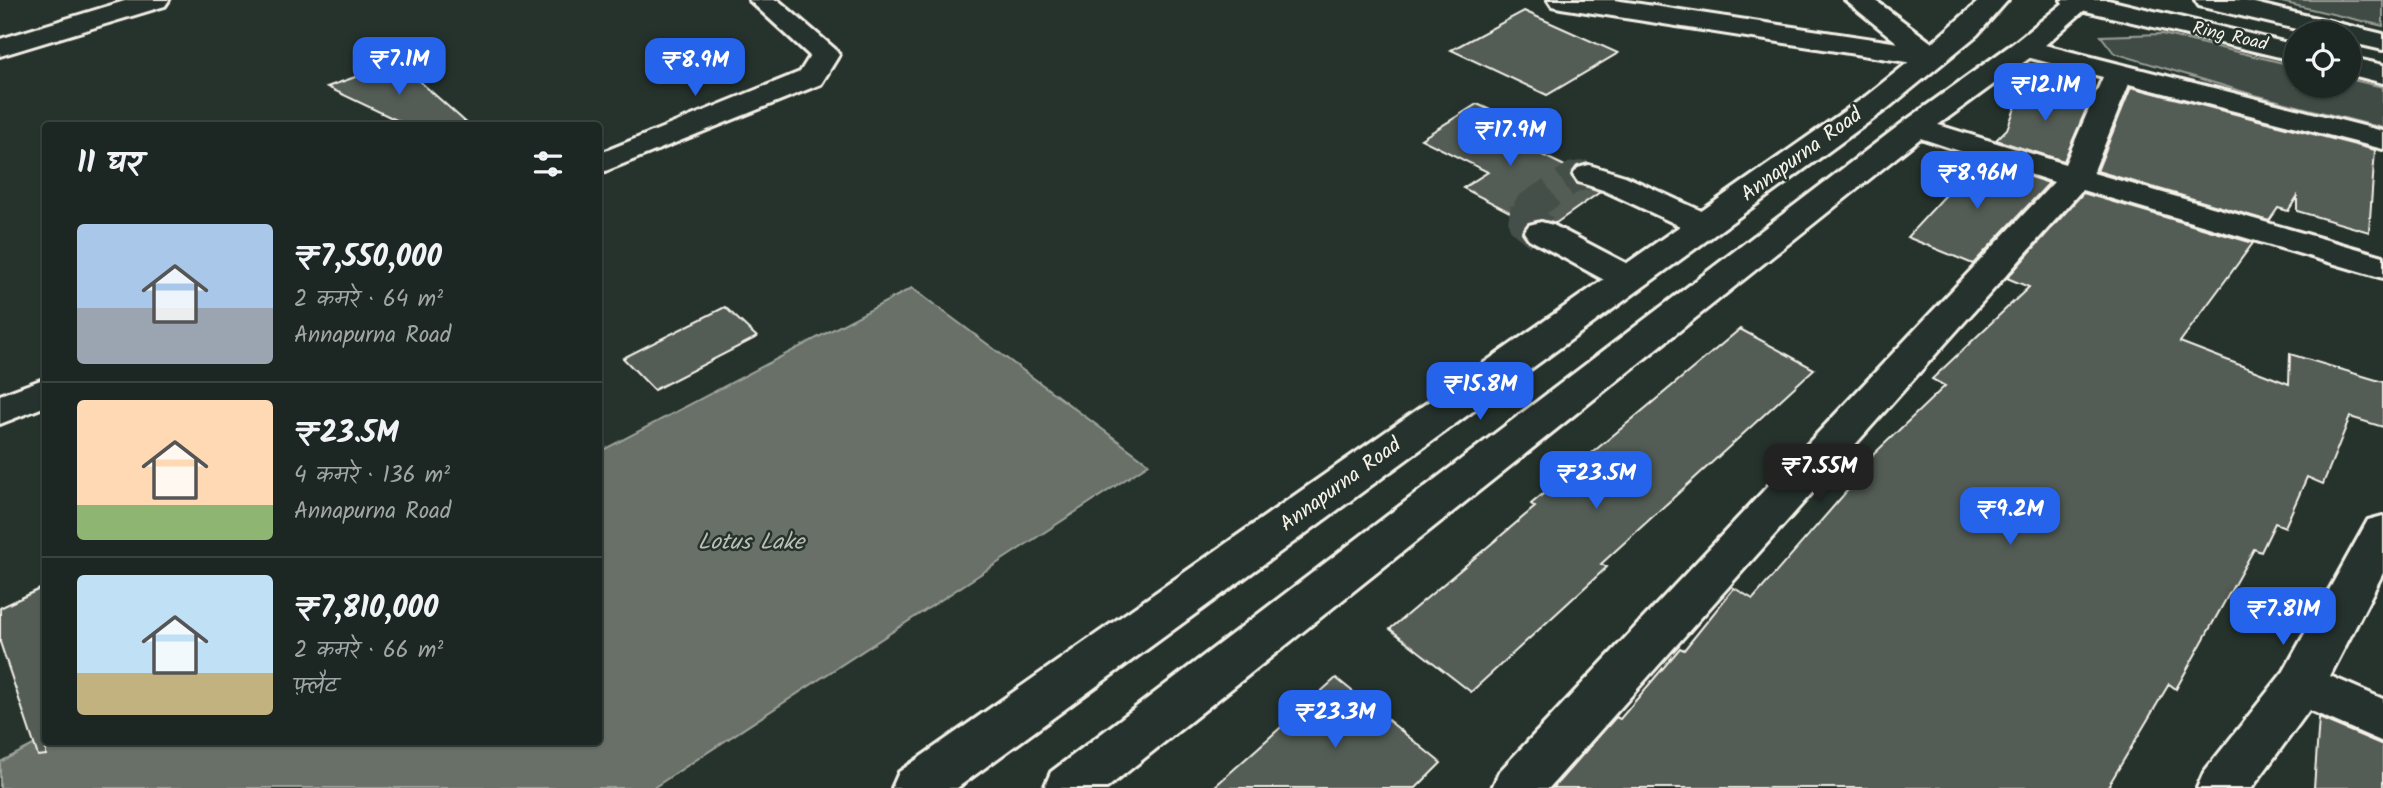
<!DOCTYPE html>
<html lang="hi">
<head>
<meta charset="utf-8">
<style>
	:root { --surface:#1c2622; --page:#29322f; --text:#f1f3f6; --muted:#a0a5a5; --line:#3a4340; --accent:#2563eb }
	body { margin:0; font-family:Kalam,"Playpen Sans Deva",sans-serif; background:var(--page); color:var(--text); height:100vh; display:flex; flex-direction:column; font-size:26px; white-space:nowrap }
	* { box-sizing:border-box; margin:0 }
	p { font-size:23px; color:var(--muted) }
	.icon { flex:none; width:38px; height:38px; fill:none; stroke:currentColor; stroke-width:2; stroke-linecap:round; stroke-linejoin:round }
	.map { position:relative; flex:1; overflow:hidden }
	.sheet { position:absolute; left:42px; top:122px; width:560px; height:623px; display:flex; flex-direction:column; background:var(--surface); border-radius:7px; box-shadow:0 2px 5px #0004,0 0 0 2px var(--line) }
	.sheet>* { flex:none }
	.fabs { position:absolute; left:2284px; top:21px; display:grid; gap:14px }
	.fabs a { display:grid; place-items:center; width:77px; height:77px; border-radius:50%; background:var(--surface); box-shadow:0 2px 5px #0004,0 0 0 2px var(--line); font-size:35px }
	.price { position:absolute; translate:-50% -60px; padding:0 16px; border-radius:14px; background:var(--accent); color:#fff; font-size:23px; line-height:46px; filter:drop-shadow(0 2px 4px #0008) }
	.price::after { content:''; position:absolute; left:50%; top:42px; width:21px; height:16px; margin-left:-10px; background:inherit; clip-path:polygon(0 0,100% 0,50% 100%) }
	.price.active { background:#222; color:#fff }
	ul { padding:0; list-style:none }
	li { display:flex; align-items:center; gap:21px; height:175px; padding:0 35px }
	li+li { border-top:2px solid var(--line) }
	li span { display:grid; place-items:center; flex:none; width:196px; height:140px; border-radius:7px; color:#555 }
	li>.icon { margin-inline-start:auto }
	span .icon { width:84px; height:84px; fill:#fffc; stroke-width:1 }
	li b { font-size:30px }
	h2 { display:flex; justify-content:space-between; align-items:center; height:84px; padding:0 35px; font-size:30px }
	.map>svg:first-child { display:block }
	.green { fill:#414b45; stroke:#9a9e96; stroke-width:2 }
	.water { fill:#676f68; stroke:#9fa39b; stroke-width:2 }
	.building { fill:#525c55; stroke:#f4f1e8; stroke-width:2 }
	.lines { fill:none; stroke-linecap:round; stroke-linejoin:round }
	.minor-tunnel-far1 { stroke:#455049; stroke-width:30; stroke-dasharray:30 15; stroke-linecap:butt }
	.minor-tunnel { stroke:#455049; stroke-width:37; stroke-dasharray:37 18; stroke-linecap:butt }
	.minor-casing { stroke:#f4f1e8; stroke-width:6 }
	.major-casing { stroke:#f4f1e8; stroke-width:6 }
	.highway-casing { stroke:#f4f1e8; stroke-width:6 }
	.minor { fill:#26332d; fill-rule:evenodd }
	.major { fill:#26332d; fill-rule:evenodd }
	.highway { fill:#26332d; fill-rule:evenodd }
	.labels { text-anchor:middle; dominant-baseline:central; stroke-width:5; stroke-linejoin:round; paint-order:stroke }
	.far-street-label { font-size:18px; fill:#f4f1e8; stroke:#26332d }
	.street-label { font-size:21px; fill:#f4f1e8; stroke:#26332d }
	.water-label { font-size:23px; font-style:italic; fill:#bcbdb5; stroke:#26332d }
</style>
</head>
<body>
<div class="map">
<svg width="2383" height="788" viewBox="0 0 2383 788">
	<rect width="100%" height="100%" fill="#26332d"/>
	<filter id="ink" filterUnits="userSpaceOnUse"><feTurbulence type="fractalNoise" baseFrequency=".0143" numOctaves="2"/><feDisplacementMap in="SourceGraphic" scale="14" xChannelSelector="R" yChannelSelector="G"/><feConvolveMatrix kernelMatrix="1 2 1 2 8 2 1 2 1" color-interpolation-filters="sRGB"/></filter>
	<g filter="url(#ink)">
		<g class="green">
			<polygon points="2273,0 2383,0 2383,26"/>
			<polygon points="2162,34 2296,66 2296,86 2348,86 2349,79 2383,87 2383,128 2251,94 2114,53 2101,36"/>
		</g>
		<polygon class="water" points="912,288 1149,464 653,788 0,788 0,762 45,739 46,742 598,742 599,452"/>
		<g class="building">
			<polygon points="1524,11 1618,53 1547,95 1451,50"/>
			<polygon points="398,62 470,126 409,126 327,87"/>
			<polygon points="2024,85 2089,103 2064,161 1996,140 2007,129"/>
			<polygon points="2131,87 2375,150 2369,232 2297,211 2297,197 2288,211 2278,208 2269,221 2097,171"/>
			<polygon points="1477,104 1517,122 1499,134 1573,170 1570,175 1576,184 1600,192 1556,223 1542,219 1529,222 1463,188 1488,172 1421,139"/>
			<polygon points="1978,160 2049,183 1973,264 1907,237"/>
			<polygon points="2083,193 2253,243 2180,342 2289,384 2290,354 2383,382 2383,427 2350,417 2323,484 2307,477 2285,527 2275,523 2261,552 2254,549 2176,689 2169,684 2107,788 1553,788 1616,717 1620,719 1680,648 1684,650 1734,588 1753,599 1860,476 1854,473 1945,386 1932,379 2029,287 2007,278"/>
			<polygon points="725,307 757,337 654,390 623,358"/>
			<polygon points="1740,329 1814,369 1601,564 1607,567 1471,692 1390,629 1535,507 1531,504"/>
			<polygon points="46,586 46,755 38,756 0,642 0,608"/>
			<polygon points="1336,678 1441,763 1416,788 1213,788"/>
			<polygon points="2319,718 2383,745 2383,788 2314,788"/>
		</g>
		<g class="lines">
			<polyline class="minor-tunnel-far1" points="1529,210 1529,207 1574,177 1589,175"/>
			<polyline class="minor-tunnel" points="1529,208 1527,221 1541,232"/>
			<g class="minor-casing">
				<g id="minor">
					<polygon points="128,0 169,0 165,6 0,56 0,39"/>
					<polygon points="749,0 778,0 835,49 839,55 821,84 598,174 598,154 800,72 810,56"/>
					<polygon points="1548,0 1614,0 1932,48 1942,51 1946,57 1942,63 1932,66 1561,8 1552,6"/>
					<polygon points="2025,40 2383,131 2383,149 2129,84 2093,173 2383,256 2383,278 2082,190 1549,788 1492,788 1499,772 2054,182 1905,133 1901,127 1905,121 1916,118 2065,164 2103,77 2015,54 2011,48 2015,42"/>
					<polygon points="1589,165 1625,176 1717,218 1722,225 1717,232 1705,235 1693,232 1603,190 1578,182 1573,175 1578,168"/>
					<polygon points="1541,222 1553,225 1641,271 1647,279 1641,287 1629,290 1617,287 1529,239 1524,232 1529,225"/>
					<polygon points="46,378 46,406 0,424 0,395"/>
					<polygon points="2383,516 2383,573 2330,676 2383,699 2383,742 2309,710 2252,788 2197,788 2204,772 2284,671 2368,520"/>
				</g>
			</g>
			<g class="major-casing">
				<g id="major">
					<polygon points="1845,0 1875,0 1932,43 1980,0 2008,0 1977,35 1888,108 957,788 892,788 899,772 1866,96 1915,57"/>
					<polygon points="2067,0 2096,0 2035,54 1927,133 1107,788 1044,788 1051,772 1905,121 2015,42"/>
				</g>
			</g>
			<g class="highway-casing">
				<g id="highway">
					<polygon points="2061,0 2108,0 2296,45 2296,61 2065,6"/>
					<polygon points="2195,0 2242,0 2383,34 2383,50 2348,42 2348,33 2313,33 2199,6"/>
					<polygon points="2348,57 2383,65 2383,83 2348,74"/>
				</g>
			</g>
			<use href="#minor" class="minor"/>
			<use href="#major" class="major"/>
			<use href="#highway" class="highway"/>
		</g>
	</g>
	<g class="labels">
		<g class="far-street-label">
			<text transform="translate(2230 37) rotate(13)">Ring Road</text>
		</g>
		<g class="street-label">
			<text transform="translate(1802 155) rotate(-36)">Annapurna Road</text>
			<text transform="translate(1341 485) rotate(-36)">Annapurna Road</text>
		</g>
		<g class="water-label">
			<text x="751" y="543">Lotus Lake</text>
		</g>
	</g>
</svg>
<div class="fabs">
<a><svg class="icon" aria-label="locate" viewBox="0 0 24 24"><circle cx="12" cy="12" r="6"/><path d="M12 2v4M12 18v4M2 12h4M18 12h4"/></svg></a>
</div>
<b class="price" style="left:399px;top:97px">₹7.1M</b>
<b class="price" style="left:695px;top:98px">₹8.9M</b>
<b class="price" style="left:2045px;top:123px">₹12.1M</b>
<b class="price" style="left:1510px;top:168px">₹17.9M</b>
<b class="price" style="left:1977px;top:211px">₹8.96M</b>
<b class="price" style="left:1480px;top:422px">₹15.8M</b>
<b class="price active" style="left:1819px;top:504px">₹7.55M</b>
<b class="price" style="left:1596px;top:511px">₹23.5M</b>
<b class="price" style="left:2010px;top:547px">₹9.2M</b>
<b class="price" style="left:2283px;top:647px">₹7.81M</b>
<b class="price" style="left:1335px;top:750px">₹23.3M</b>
<section class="sheet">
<h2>11 घर<svg class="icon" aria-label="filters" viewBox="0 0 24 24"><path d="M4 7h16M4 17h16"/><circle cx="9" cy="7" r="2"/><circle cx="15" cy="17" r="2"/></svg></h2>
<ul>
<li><span style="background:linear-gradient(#a9c7e8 60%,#9aa5b1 0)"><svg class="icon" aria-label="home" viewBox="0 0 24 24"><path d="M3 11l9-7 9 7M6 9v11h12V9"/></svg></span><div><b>₹7,550,000</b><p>2 कमरे · 64 m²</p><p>Annapurna Road</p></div></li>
<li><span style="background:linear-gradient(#ffd9b3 75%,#8fb573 0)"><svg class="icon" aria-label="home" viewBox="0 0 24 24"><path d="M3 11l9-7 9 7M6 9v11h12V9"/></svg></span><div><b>₹23.5M</b><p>4 कमरे · 136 m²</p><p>Annapurna Road</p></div></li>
<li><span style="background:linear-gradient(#bfe0f5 70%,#c2b280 0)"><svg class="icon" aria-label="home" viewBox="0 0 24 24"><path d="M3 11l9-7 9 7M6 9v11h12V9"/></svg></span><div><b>₹7,810,000</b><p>2 कमरे · 66 m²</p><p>फ़्लैट</p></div></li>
</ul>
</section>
</div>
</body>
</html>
